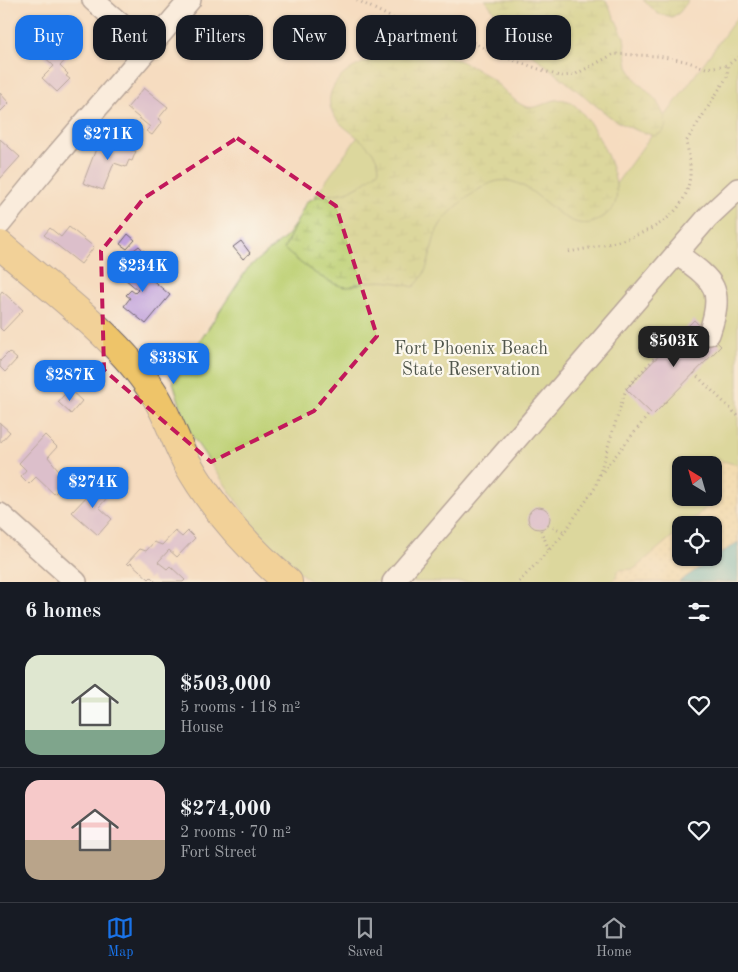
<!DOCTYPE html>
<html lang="en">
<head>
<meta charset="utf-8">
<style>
	:root { --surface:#171b24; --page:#20242c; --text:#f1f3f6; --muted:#9ea1a6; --line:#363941; --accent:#1a73e8 }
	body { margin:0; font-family:"Old Standard TT",serif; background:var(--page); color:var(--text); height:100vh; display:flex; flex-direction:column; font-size:19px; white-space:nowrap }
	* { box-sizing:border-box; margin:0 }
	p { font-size:16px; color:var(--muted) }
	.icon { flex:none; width:28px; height:28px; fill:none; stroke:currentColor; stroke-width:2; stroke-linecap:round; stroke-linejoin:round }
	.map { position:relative; height:582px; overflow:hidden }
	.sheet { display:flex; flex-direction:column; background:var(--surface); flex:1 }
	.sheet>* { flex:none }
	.hud { position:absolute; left:15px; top:15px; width:709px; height:45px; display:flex; gap:10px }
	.needle { width:32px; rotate:323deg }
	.buttons { position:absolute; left:672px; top:456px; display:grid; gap:10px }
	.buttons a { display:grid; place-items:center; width:50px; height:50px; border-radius:10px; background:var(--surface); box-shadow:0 1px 4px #0004; font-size:25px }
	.price { position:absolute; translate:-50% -42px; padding:0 11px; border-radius:10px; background:var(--accent); color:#fff; font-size:16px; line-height:32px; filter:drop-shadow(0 1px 2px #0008) }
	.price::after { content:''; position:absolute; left:50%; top:30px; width:15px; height:11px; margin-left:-8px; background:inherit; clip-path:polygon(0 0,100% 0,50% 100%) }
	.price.current { background:#222; color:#fff }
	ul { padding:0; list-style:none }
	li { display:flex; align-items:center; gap:15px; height:125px; padding:0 25px }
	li+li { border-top:1px solid var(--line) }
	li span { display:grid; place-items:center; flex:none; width:140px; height:100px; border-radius:15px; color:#555 }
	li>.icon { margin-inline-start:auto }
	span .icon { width:60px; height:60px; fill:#fffc; stroke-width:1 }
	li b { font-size:21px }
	h2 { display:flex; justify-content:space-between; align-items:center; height:60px; padding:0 25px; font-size:21px }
	.tag { padding:0 18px; border-radius:15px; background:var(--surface); box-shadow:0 1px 4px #0004; font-size:18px; line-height:45px }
	.tag.current { background:var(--accent); color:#fff }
	.tabs { display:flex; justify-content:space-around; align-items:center; height:70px; border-top:1px solid var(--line); background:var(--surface); font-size:14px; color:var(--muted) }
	.tabs a { display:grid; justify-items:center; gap:2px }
	.tabs .current { color:var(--accent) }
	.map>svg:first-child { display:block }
	.green { fill:#bdd073; stroke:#707957; fill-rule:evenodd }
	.wetland { fill:url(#wetland-marsh); stroke:#707957 }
	.sand { fill:url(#sand-dots); stroke:#887e6c }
	.water { fill:#49b7c2; stroke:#366c7e }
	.building { fill:#bd9bda }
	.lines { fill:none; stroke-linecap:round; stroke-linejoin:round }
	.minor-casing { stroke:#6c636a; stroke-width:24 }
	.major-casing { stroke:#6c636a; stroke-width:30 }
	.path { stroke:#6c636a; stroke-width:3; stroke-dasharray:1 4; stroke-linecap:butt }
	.minor { stroke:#fff; stroke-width:21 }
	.major { stroke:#eec469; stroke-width:28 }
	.marked { fill:none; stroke:#c2185b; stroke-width:4; stroke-dasharray:10 6; stroke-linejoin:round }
	.labels { text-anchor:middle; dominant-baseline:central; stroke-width:4.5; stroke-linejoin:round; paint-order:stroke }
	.park-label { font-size:18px; fill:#50564c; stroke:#fbf7ec }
</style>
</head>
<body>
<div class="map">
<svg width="738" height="582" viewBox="0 0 738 582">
	<defs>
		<pattern id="wetland-marsh" width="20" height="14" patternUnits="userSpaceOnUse" patternTransform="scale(1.25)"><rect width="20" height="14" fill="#bdd073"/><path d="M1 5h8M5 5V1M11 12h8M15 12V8" fill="none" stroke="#a2b264"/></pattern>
		<pattern id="sand-dots" width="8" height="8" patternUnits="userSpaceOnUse" patternTransform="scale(1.25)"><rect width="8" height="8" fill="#eeda9e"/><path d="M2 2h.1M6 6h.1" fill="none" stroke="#ccbb89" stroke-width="1.8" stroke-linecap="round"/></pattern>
	</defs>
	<rect width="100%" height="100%" fill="#fbf7ec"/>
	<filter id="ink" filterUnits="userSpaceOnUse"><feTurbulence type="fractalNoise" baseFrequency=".02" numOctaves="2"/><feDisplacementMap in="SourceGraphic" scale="10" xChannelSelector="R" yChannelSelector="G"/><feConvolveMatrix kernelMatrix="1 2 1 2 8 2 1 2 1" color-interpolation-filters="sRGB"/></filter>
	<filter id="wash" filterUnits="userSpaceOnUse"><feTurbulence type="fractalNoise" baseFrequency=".0096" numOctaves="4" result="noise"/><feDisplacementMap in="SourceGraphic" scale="20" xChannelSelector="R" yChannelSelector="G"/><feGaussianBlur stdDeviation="1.12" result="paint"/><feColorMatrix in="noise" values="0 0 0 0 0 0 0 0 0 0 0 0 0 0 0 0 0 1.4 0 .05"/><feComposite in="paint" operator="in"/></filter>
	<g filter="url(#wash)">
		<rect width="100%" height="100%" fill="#f5dcc0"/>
		<path class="green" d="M738,16V489L695,525H681V538L634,582H312L278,556L250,521L188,430L173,382L248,268L285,238L418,53L613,188ZM681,465H714V498H681Z"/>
		<g class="wetland">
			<polygon points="485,0 606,0 624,37 628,67 637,81 656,100 664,115 666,125 663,132 655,136 635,130 614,120 524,48"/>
			<polygon points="643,0 689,0 679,13 672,17 658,14"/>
			<path d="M413,51C441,51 468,62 490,78C501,86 511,99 522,105C538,114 551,94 568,101C591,111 630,188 612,209C567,258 539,168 494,182C477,187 442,215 436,233C429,253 430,273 413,287C394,281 378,279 359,284C355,284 351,287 348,287C330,287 297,261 284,249L306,202L316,197L347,192L364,183L379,170C379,149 355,137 341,124C314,98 340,70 368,61C382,56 398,54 413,51Z"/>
		</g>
		<polygon class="sand" points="715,459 738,465 738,563 711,582 613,582 619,570 634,569 681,529 681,558 714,558 714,525 686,525 714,501 714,465 707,465 707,461"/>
		<polygon class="water" points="738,542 738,582 679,582 680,581"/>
		<g id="blocks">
			<g class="building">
				<polygon points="61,26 80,44 60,66 68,74 66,76 70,79 57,92 42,78 54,66 37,50"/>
				<polygon points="144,88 168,107 158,119 162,122 152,135 146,131 150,127 127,108"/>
				<polygon points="0,93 9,103 0,112"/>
				<polygon points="114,137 133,144 131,150 136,151 132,161 129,160 126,167 114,163 103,190 83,183 99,141 111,146"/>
				<polygon points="0,139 20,157 0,179"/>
				<polygon points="69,227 94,247 81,264 44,235 50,228 61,237"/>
				<polygon points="128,234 135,240 127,249 120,244"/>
				<polygon points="241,241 250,253 243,259 233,247"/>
				<polygon points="139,246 146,253 137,261 130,253"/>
				<polygon points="129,260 170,295 146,324 124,306 130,298 126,295 131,290 135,293 138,290 118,273"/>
				<polygon points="2,291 23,310 3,331 0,328 0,294"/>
				<polygon points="694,320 721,346 653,415 626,389"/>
				<polygon points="9,352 17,359 5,372 0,367 0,361"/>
				<polygon points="69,389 82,401 71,414 58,402"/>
				<polygon points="0,423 10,432 0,443"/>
				<polygon points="45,435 57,447 48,457 66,479 64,481 66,483 54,494 36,477 29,484 21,476 26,470 19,463"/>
				<polygon points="91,479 101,488 99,490 107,498 99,507 112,519 98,535 72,512 90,493 83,487"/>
				<circle cx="539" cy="518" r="11"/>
				<polygon points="175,531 182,537 188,531 195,538 177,557 169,550 158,562 167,569 170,566 185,580 183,582 156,582 151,577 149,579 131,563 129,565 127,563 140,549 146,551 154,542 162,545"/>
			</g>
		</g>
	</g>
	<g filter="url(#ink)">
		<use href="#blocks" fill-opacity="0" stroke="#6c636a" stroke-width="1"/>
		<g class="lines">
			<g class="minor-casing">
				<g id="minor">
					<polyline points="93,0 148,48"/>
					<polyline points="0,224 49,164 190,0"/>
					<path d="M677,254C714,281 725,287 709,334"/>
					<polyline points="0,514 76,582"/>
					<polyline points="393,582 708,217 738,189"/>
				</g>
			</g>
			<g class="major-casing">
				<path id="major" d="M0,245C49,288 118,337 153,392C167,413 174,438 186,461C212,508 247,547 288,582"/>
			</g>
			<g class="path">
				<polyline points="357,0 396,20 437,36 469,40 493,53 559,76 574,75 614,54 658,56 685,61 706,68 728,65"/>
				<path d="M569,252C632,240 709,225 686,142L727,77L728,65L738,57"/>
				<polyline points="694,373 738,416"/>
				<polyline points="600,475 650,413"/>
				<polyline points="548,525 565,532"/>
				<polyline points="541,530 549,550"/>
				<polyline points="519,582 561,537 595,488 626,389 660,352 644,335"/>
			</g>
			<use href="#minor" class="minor"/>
			<use href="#major" class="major"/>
		</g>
	</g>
	<path d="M0 0H738V582H0ZM237,138L336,206L377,336L314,411L211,462L104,370L101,251L144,198Z" fill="#f5dcc0" fill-opacity=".55" fill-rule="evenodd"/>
	<path class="marked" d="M237,138L336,206L377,336L314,411L211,462L104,370L101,251L144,198Z"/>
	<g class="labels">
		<g class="park-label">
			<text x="471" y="349">Fort Phoenix Beach<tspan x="471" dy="21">State Reservation</tspan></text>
		</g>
	</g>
</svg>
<div class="buttons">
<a><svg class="needle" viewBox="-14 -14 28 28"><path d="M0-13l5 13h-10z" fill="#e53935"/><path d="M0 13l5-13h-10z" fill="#9ea1a6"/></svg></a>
<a><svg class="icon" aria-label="locate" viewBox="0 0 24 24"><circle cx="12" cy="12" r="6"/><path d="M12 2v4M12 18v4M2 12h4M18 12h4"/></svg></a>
</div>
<b class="price" style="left:108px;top:161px">$271K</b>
<b class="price" style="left:143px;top:293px">$234K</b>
<b class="price current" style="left:674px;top:368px">$503K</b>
<b class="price" style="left:174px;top:385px">$338K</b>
<b class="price" style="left:70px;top:402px">$287K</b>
<b class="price" style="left:93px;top:509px">$274K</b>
<div class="hud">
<a class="tag current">Buy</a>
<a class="tag">Rent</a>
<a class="tag">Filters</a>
<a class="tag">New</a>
<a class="tag">Apartment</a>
<a class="tag">House</a>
</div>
</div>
<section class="sheet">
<h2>6 homes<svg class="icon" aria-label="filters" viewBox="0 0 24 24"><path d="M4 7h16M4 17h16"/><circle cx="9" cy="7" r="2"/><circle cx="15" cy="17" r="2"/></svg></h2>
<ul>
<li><span style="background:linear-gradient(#dfe7d0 75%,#7fa58c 0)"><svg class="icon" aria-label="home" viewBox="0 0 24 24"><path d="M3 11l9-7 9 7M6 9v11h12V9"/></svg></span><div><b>$503,000</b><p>5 rooms · 118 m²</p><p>House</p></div><svg class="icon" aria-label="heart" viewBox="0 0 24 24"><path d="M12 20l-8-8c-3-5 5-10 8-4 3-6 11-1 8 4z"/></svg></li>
<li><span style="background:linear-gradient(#f6c9c9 60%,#b9a48a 0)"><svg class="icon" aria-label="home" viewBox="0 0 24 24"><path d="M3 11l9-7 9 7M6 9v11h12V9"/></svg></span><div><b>$274,000</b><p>2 rooms · 70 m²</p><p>Fort Street</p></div><svg class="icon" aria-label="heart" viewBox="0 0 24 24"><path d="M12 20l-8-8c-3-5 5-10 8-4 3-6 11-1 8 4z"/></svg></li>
</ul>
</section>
<nav class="tabs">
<a class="current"><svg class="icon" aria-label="map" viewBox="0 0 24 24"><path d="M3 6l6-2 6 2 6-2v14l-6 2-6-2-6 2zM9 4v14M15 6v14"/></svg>Map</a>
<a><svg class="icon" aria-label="saved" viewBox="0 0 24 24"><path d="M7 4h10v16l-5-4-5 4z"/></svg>Saved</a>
<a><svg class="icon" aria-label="home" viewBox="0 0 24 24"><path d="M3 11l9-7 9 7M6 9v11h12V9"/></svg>Home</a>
</nav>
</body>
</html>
